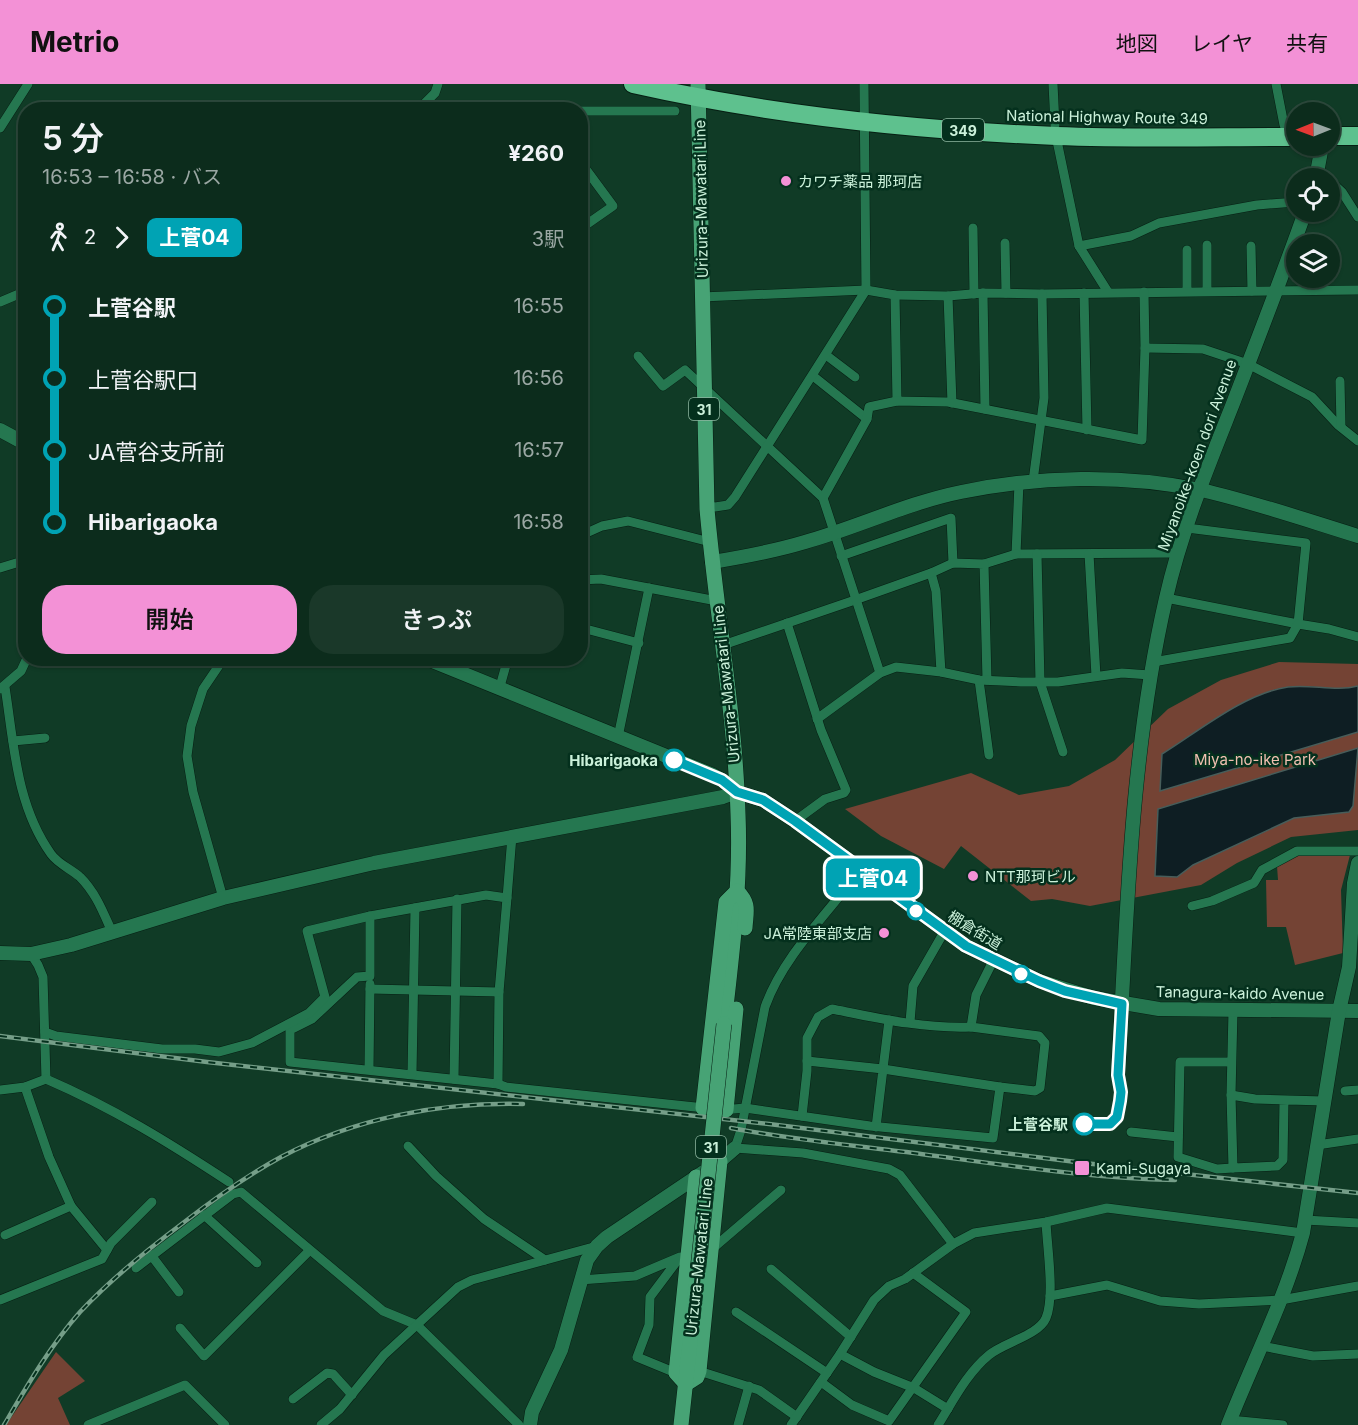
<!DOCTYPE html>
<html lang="ja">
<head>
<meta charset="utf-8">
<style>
  body { margin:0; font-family:Inter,"Noto Sans JP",sans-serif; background:#1a3829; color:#f1f3f6; height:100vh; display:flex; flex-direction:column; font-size:22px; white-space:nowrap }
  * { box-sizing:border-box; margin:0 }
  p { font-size:20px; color:#9aa7a3 }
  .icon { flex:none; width:33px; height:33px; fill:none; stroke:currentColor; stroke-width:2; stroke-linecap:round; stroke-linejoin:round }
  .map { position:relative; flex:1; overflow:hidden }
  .details { position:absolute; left:18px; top:18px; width:570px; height:564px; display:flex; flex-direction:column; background:#0c2c1c; border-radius:24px; box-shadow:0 2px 4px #0004,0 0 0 2px #2c483b }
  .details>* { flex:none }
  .badge { padding:0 12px; border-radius:9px; font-size:21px; line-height:39px }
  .needle { width:39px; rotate:269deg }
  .tools { position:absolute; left:1286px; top:18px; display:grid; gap:12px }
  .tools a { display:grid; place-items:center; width:54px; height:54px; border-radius:50%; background:#0c2c1c; box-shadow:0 2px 4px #0004,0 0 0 2px #2c483b; font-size:30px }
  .map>.badge { position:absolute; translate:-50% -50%; box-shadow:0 0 0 3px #fff }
  .legs { display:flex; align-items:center; gap:9px; height:66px; padding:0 24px; font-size:20px }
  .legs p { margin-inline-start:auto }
  .head { display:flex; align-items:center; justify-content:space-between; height:102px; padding:0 24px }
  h1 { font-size:33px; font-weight:600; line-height:45px }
  .cta { display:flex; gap:12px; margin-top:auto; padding:12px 24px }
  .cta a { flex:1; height:69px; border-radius:24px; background:#f391d6; color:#111; font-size:24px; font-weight:600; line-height:69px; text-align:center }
  .cta a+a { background:#1a3829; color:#f1f3f6 }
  ul { padding:0 24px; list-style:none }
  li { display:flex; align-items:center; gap:21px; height:72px; font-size:22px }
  li i { display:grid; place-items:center; width:9px; height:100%; margin:0 8px; background:currentColor }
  li i::after { content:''; width:15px; height:15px; margin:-8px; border:4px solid; border-radius:50%; background:#0c2c1c }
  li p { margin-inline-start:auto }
  li:first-child i { background:linear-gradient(#0000 50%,currentColor 0) }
  li:last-child i { background:linear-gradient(currentColor 50%,#0000 0) }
  header { display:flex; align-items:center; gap:36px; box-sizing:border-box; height:84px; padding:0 30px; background:#f391d6; color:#111 }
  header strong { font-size:28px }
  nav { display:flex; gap:33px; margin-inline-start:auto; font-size:21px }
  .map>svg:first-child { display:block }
</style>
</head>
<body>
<header>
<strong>Metrio</strong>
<nav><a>地図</a><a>レイヤ</a><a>共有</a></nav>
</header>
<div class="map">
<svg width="1358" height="1341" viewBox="0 0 1358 1341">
  <rect width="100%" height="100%" fill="#103b26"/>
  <g fill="#744334">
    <path d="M1279,578L1358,580V746L1291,753L1237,779L1201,801L1090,822L1052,815L1031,817L961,762L944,785L881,752L845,725L971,689L1019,711L1069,702L1115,676L1168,625L1221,596Z"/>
    <path d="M1293,771H1350L1341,806L1343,869L1295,881L1286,843H1267L1266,796H1278L1277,782Z"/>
    <path d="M56,1268L85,1297L58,1314L70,1341H6Z"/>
  </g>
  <g fill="#0e1e23" stroke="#475d5a" stroke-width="1.5">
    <path d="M1358,602V648L1160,707L1162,670C1199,647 1245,609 1288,603C1312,600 1335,608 1358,602Z"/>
    <path d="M1358,664L1353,722L1349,728L1294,734L1193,781L1177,793L1155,792L1158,725Z"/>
  </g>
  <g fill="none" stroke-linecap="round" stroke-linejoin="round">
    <defs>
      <g id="street">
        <path d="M1053,0L1055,41"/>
        <path d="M1276,0L1284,41"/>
        <path d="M418,26L435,9L438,0"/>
        <path d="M580,27H675"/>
        <path d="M0,44L28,0"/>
        <path d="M1056,52L1079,162L1108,208"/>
        <path d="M580,81L582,80L613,122L580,145"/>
        <path d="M1329,96L1342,108L1358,133"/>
        <path d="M973,144L974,210"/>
        <path d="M1005,159L1006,209"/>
        <path d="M1207,161V207"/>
        <path d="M1079,162L1131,152L1159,139L1257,121L1296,118"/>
        <path d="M1251,162L1252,207"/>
        <path d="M1187,166V207"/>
        <path d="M983,209L985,325"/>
        <path d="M1084,209L1087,346"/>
        <path d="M895,211L897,317"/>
        <path d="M948,212L952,319"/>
        <path d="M702,213L866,206L895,211L948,212L983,209L1042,210L1358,206"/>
        <path d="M0,218L26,207"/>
        <path d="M1145,264L1203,265L1248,280L1312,313L1338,341L1358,357"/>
        <path d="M826,271L855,293"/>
        <path d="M638,272L663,302L685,286L823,414"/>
        <path d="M813,292L867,335"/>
        <path d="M1340,297L1341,343"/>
        <path d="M1033,397L1044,314L1042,210"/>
        <path d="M1019,399L1016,470L1178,469"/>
        <path d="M707,421L715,423L728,421L735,413L866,206L864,0"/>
        <path d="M580,450L582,451L602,442L628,437L710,458"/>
        <path d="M1037,470L1040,598L1063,668"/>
        <path d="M1089,470L1096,592"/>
        <path d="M841,472L951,434L953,479"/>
        <path d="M984,480L1016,470"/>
        <path d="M0,484L26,476"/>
        <path d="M931,489L936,507L941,588"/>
        <path d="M580,496L601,495L717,517"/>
        <path d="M1166,514L1298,540L1306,459L1187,444"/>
        <path d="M787,539L821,646L846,706L844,709L825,715L795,737"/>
        <path d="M582,544L639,559"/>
        <path d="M723,561L855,516L931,489L953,479L984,480L987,596"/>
        <path d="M1153,578L1290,554L1298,540L1329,545L1358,553"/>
        <path d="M880,589L823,414L867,335L869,323L897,317L948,318L1142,356L1145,264L1144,208"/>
        <path d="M979,596L989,671"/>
        <path d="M5,603C14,660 16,721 51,770C58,780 71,785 80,793C96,809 103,828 112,848"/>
        <path d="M0,605L21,587L27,574"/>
        <path d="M499,606L508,574"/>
        <path d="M817,635L880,589L896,583L941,588L979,596L1021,598H1058L1122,589L1150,591"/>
        <path d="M618,653L649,504"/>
        <path d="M13,657L45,654"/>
        <path d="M861,785C829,828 783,872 765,923L741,1046L735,1064L803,1069L889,1085L900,1091L953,1160"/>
        <path d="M486,811L507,814L499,908L498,1000L290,978V946L312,935L357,893L370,892V832Z"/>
        <path d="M223,814L193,708L187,672L191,642L203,605L224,574"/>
        <path d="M507,814L512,752"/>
        <path d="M1192,822L1212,817L1254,799L1262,786L1297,767H1358"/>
        <path d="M31,870L38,881L43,893L46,995"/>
        <path d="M370,905L499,908"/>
        <path d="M889,936L883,985L1000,1003"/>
        <path d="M910,938L913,902L944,848"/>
        <path d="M45,948L56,952L162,965H195L219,968L252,959L309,929L325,913L307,847L370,832"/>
        <path d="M807,977L883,985L876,1043"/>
        <path d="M1230,978H1180L1178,1073L1217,1085L1233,1084"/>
        <path d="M369,985L370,900"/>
        <path d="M412,990L415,824"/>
        <path d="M454,995L457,815"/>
        <path d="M498,1000L506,1003L705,1024"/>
        <path d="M25,1003L49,1073L71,1122L107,1166"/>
        <path d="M0,1006L25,1003L46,995C113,1024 168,1058 229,1098"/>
        <path d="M1345,1007L1358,1006"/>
        <path d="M1231,1011L1233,927"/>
        <path d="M1284,1017L1283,1076L1277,1082L1233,1084L1231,1011L1255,1015L1324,1017"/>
        <path d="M722,1026L745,1024L870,1042L993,1054L1000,1003L1035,1007L1040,1004L1045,959L1039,952L971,943L976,911L993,877"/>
        <path d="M802,1032L807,987V954L818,933L832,925C877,934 925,945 971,943"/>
        <path d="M1131,1048L1178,1053"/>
        <path d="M1317,1061L1358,1055"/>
        <path d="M408,1062L436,1092L484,1135L545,1176"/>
        <path d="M204,1131L257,1179"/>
        <path d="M1305,1136L1358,1139"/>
        <path d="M5,1151L71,1122"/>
        <path d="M712,1165L781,1106"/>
        <path d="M151,1171L179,1208"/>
        <path d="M136,1184L233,1110L241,1108L383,1227L417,1241L519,1341"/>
        <path d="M771,1185L851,1253"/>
        <path d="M580,1196L635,1192L680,1173L650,1213L649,1241L637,1273L676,1289"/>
        <path d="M1050,1212L1107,1201L1160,1217L1199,1220L1281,1216L1358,1202"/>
        <path d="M0,1216L102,1175L111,1159L152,1118"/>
        <path d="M736,1228L827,1289"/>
        <path d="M180,1244L204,1272L309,1167"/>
        <path d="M1262,1262L1313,1272L1358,1270"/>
        <path d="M840,1270L874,1288L914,1304L948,1325"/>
        <path d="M699,1287L759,1306L797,1333"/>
        <path d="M821,1298L852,1321L889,1337L966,1228L913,1189"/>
        <path d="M293,1315L327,1289L333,1290L352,1311"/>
        <path d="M1230,1336L1283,1341"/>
        <path d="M88,1341L185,1301L225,1341"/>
        <path d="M321,1341L340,1325L384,1271L458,1203L472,1196L597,1162"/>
        <path d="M738,1341L749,1302"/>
        <path d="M791,1341L840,1270L874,1216L889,1202L905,1195L953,1160L974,1149L1046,1138L1107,1124L1303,1149"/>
        <path d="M938,1341C953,1317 967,1289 989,1271C1003,1259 1039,1251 1046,1234C1055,1213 1047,1162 1046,1138"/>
      </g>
      <g id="secondary">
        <path d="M1316,94L1322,62"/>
        <path d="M0,346L26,360"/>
        <path d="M712,478C743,473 775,467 805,458C858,443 907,419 961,408C1038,392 1123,390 1201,406C1254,418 1306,436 1358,452"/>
        <path d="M425,574L713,691L722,696L737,708L763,716L795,737L966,862L1039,897L1094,914L1159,925L1358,927"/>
        <path d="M0,869L31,870L71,861L223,814L374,779L723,713L737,708"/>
        <path d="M1118,991C1127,832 1130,670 1166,514C1181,448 1207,385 1232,322C1257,257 1282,193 1305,128"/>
        <path d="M530,1341L532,1328L561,1266L587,1176L597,1162L607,1153L720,1077L735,1064"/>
        <path d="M1228,1341C1253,1277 1285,1216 1303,1149L1339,927L1349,883L1354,799L1358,779"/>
      </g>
      <g id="primary">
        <path d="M698,0L707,425C716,527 735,628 738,730C741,801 732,870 724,940"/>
        <path d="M703,1024L726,818L737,807C750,820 746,827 745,844"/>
        <path d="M726,1026L736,925"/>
        <path d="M686,1300L697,1293L699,1287L720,1077"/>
        <path d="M686,1300L676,1289L696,1093"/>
        <path d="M681,1341L698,1185"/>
      </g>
      <g id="highway">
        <path d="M633,0C771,31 914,46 1056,52C1136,55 1216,53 1296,53"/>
        <path d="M1329,52H1358"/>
      </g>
    </defs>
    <use href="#street" stroke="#061f13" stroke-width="10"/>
    <use href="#secondary" stroke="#061f13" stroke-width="15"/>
    <use href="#primary" stroke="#061f13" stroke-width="16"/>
    <use href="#highway" stroke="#061f13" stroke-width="20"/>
    <use href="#street" stroke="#257750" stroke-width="9"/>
    <use href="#secondary" stroke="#257750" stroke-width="14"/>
    <use href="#primary" stroke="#47a375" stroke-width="15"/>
    <use href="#highway" stroke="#5ec18e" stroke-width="18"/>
    <defs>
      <g id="rail">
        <path d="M0,952L207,978L769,1040L1084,1079L1358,1109"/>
        <path d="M731,1044C794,1056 858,1062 921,1070C1005,1081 1090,1094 1175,1096"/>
        <path d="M4,1341C27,1302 50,1262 80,1228C111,1195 147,1166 183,1139C214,1115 246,1092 281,1073C355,1034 440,1018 523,1020"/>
      </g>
    </defs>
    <use href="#rail" stroke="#759e88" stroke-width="4.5"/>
    <use href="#rail" stroke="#04301d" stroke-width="2" stroke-dasharray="7" stroke-linecap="butt"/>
    <defs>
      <path id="primary-bridge" d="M698,1185L724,940"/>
    </defs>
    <use href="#primary-bridge" stroke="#061f13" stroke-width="16" stroke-linecap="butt"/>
    <use href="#primary-bridge" stroke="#47a375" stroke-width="15"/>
  </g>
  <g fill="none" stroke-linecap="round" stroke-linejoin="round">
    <defs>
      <path id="line-1" d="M674,676L722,696L737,708L763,716L795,737L966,862L1039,897L1065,907L1122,920L1118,991L1121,1008L1120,1017L1117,1033L1110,1040H1084"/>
    </defs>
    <use href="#line-1" stroke="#fff" stroke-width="14"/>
    <use href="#line-1" stroke="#00a3b4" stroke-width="9"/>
  </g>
  <g fill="#f391d6" stroke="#04301d" stroke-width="2">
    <circle cx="786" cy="97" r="6"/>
    <circle cx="973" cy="792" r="6"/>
    <circle cx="884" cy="849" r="6"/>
    <rect x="1074" y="1076" width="16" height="16" rx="3"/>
  </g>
  <g fill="#fff" stroke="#00a3b4" stroke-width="3">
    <circle cx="674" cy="676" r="10"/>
    <circle cx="916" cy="827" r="8"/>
    <circle cx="1021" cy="890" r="8"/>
    <circle cx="1084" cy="1040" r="10"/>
  </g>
  <g text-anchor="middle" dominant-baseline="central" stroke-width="5" stroke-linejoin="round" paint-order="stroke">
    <g fill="#04301d" stroke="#8fb7a1" stroke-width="1.5">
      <rect x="942" y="35" width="42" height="22" rx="4.5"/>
      <rect x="689" y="314" width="30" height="22" rx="4.5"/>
      <rect x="696" y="1052" width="30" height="22" rx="4.5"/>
    </g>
    <g font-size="14" font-weight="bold" fill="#cbf1da">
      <text x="963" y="46">349</text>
      <text x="704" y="325">31</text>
      <text x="711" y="1063">31</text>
    </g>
    <g font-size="15" fill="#cbf1da" stroke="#04301d">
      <text transform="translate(1107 33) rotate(1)">National Highway Route 349</text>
      <text transform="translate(701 115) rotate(-91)">Urizura-Mawatari Line</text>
      <text transform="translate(1197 371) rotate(-70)">Miyanoike-koen dori Avenue</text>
      <text transform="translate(726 600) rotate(-96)">Urizura-Mawatari Line</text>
      <text transform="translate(975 846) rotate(31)">棚倉街道</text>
      <text transform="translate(1240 909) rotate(1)">Tanagura-kaido Avenue</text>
      <text transform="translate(699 1173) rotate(-84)">Urizura-Mawatari Line</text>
    </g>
    <g font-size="15" fill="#cbf1da" stroke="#04301d" text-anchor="start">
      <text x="798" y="97">カワチ薬品 那珂店</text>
      <text x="985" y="792">NTT那珂ビル</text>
      <text x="872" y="849" text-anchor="end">JA常陸東部支店</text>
      <text x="1096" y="1084">Kami-Sugaya</text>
    </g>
    <g font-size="15" fill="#f1c0b1" stroke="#04301d">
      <text x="1255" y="675">Miya-no-ike Park</text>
    </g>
    <g font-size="15" font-weight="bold" fill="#cbf1da" stroke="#04301d" text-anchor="end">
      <text x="658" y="676">Hibarigaoka</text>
      <text x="1068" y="1040">上菅谷駅</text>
    </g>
  </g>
</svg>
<div class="tools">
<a><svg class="needle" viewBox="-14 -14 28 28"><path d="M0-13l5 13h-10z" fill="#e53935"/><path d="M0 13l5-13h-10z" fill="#9aa7a3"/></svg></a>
<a><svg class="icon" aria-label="locate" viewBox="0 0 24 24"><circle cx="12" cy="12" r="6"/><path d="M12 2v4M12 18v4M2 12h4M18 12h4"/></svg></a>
<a><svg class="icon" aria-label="layers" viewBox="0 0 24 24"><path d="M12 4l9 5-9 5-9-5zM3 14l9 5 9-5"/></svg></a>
</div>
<b class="badge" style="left:873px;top:794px;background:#00a3b4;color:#fff">上菅04</b>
<section class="details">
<div class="head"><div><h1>5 分</h1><p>16:53 – 16:58 · バス</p></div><b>¥260</b></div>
<div class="legs"><svg class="icon" aria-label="walk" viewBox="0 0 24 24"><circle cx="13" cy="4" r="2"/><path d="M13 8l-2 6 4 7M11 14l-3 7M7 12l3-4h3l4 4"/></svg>2<svg class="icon" aria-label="forward" viewBox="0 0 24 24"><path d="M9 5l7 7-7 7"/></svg><b class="badge" style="background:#00a3b4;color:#fff">上菅04</b><p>3駅</p></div>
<ul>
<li><i style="color:#00a3b4"></i><b>上菅谷駅</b><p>16:55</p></li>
<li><i style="color:#00a3b4"></i><span>上菅谷駅口</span><p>16:56</p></li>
<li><i style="color:#00a3b4"></i><span>JA菅谷支所前</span><p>16:57</p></li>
<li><i style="color:#00a3b4"></i><b>Hibarigaoka</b><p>16:58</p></li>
</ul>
<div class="cta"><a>開始</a><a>きっぷ</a></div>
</section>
</div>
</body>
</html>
